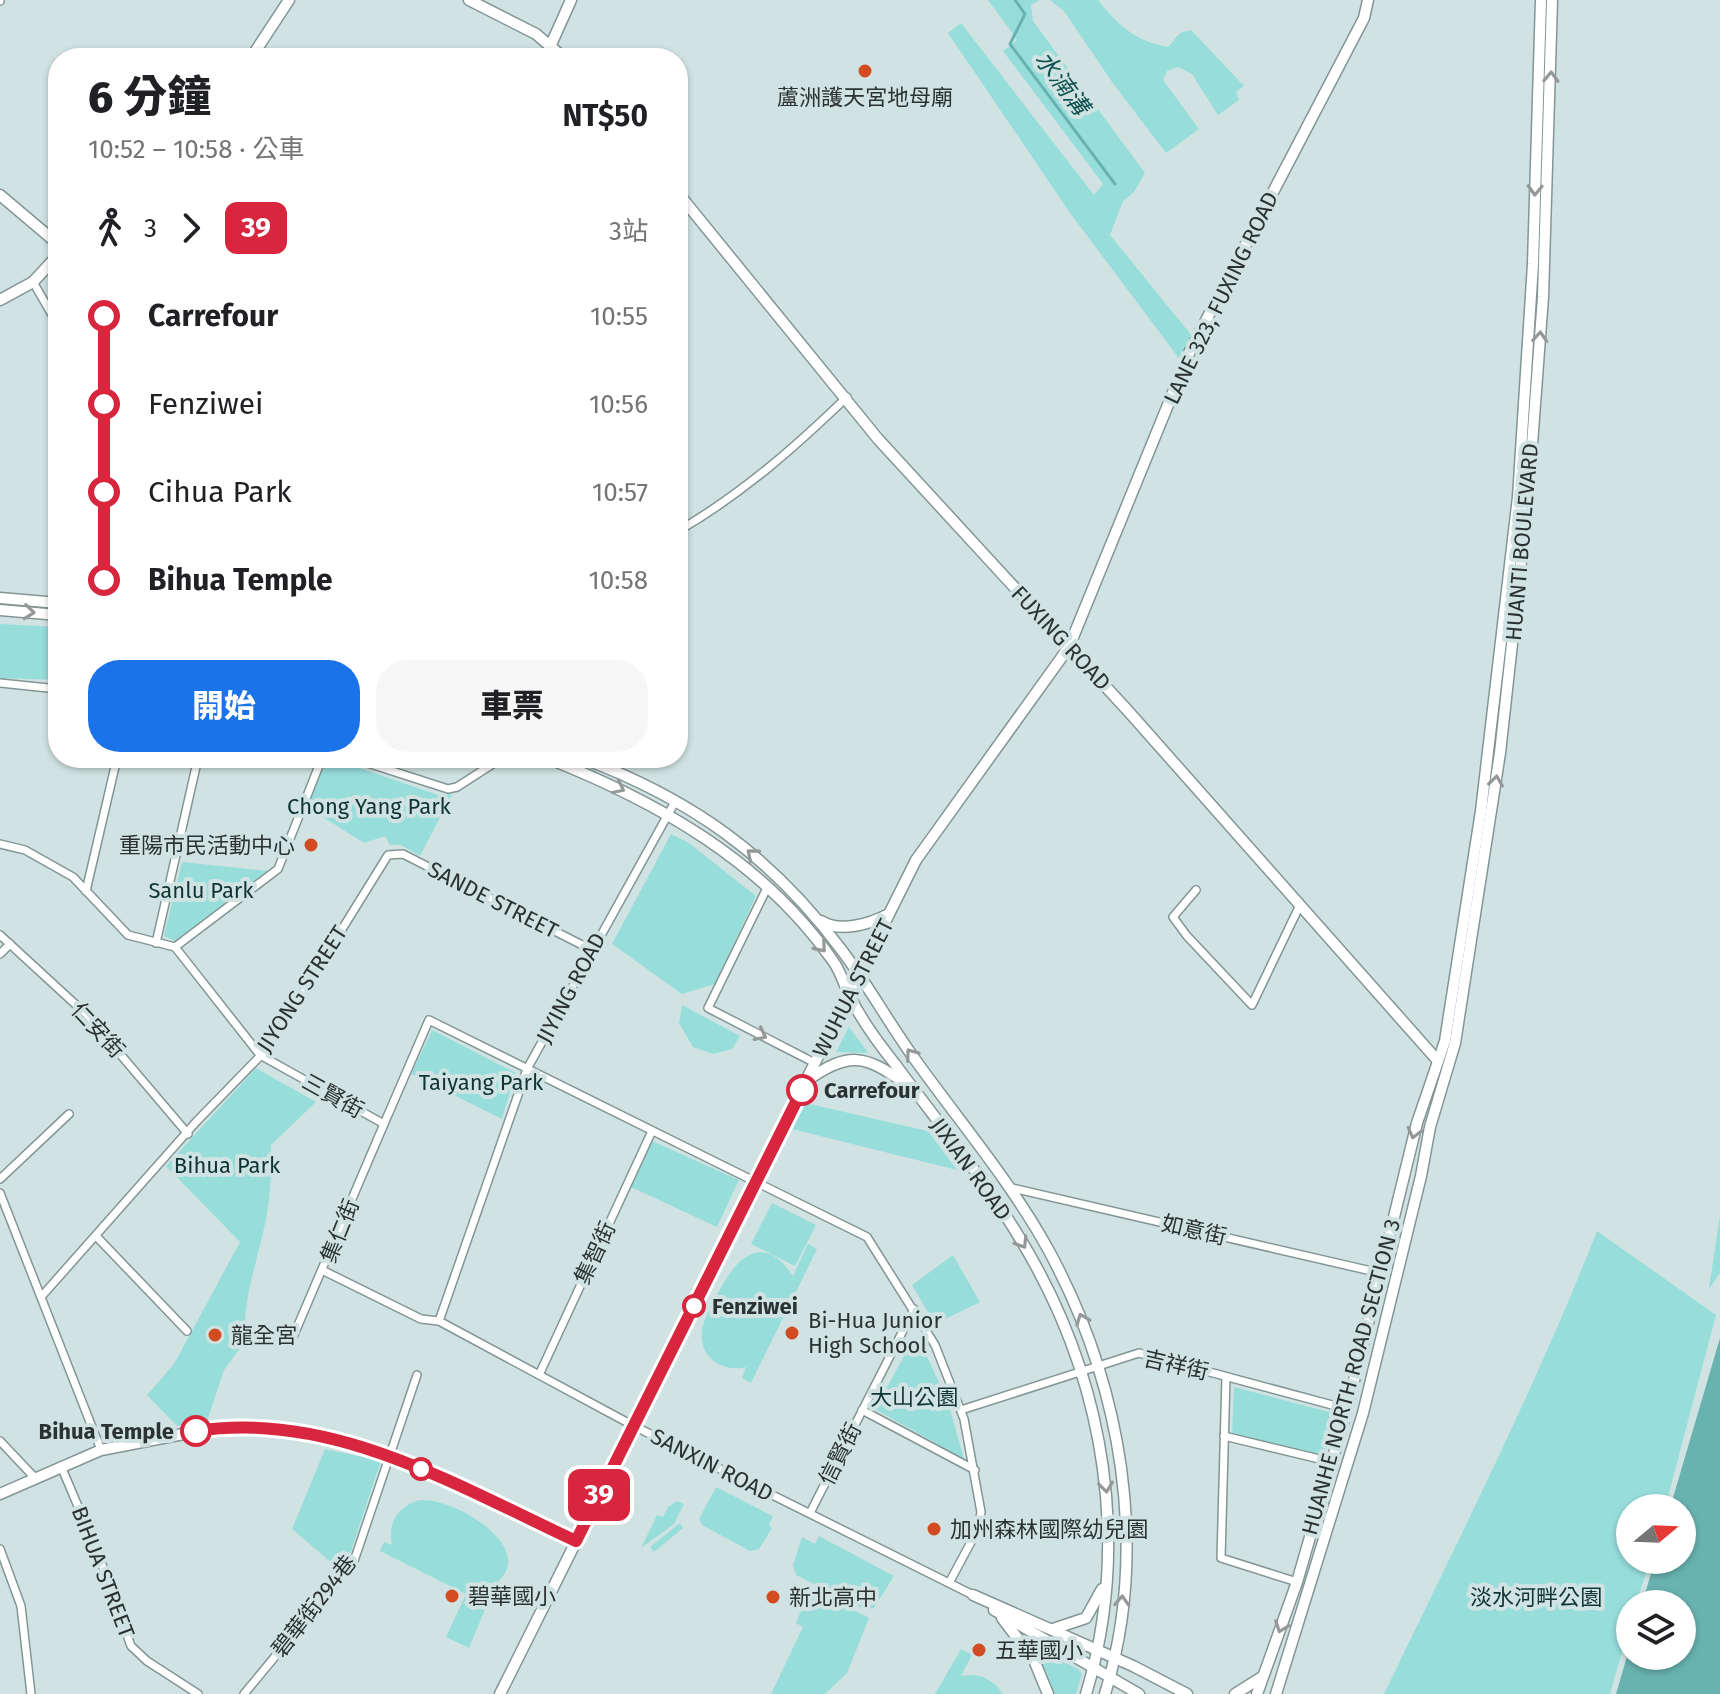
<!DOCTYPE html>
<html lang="zh-TW">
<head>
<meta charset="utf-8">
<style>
  body { margin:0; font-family:"Fira Sans","Noto Sans TC",sans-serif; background:#f6f6f6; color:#202124; height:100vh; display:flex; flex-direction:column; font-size:30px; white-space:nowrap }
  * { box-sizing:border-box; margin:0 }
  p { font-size:26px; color:#757577 }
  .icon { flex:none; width:44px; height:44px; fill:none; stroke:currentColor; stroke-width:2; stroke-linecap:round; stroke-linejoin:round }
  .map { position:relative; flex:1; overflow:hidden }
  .details { position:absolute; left:48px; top:48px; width:640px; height:720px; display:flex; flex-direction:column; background:#fff; border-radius:32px; box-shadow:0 2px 6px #0004 }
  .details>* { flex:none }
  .badge { padding:0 16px; border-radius:12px; font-size:28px; line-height:52px }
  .needle { width:52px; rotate:71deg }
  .tools { position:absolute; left:1616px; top:1494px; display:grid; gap:16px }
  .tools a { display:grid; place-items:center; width:80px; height:80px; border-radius:50%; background:#fff; box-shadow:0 2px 6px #0004; font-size:40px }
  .map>.badge { position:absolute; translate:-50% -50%; box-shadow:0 0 0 4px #fff }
  .legs { display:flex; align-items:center; gap:12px; height:88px; padding:0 40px; font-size:26px }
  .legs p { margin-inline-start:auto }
  .overview { display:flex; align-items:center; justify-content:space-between; height:136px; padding:0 40px }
  h1 { font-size:44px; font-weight:800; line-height:60px }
  .action { display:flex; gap:16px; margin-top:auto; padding:16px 40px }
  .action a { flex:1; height:92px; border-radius:32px; background:#1a73e8; color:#fff; font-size:32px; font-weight:800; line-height:92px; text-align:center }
  .action a+a { background:#f6f6f6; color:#202124 }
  ul { padding:0 40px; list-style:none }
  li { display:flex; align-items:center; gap:28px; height:88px; font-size:30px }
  li i { display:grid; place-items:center; width:12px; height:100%; margin:0 10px; background:currentColor }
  li i::after { content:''; width:20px; height:20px; margin:-10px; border:6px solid; border-radius:50%; background:#fff }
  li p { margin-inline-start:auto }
  li:first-child i { background:linear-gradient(#0000 50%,currentColor 0) }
  li:last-child i { background:linear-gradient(currentColor 50%,#0000 0) }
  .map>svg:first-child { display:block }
</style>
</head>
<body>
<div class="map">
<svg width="1720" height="1694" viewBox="0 0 1720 1694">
  <rect width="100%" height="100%" fill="#d0e3e2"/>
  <g fill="#97dedb">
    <path d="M988,0H1040L1031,5L1033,21L1145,173L1134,192L1123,201L1110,235L1192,336L1181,361L1070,213L948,33L961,23L1094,195L1103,184L1003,51L1017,40Z"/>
    <path d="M1050,0H1098C1119,26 1135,41 1168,47L1180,33L1191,30L1244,86L1236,92L1239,100L1218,115L1192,74L1178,67L1167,71L1163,80L1199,129L1166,153L1112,82L1064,11Z"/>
    <path d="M0,624L58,627L56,680L0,678Z"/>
    <path d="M331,758L438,795L452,794L420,856L401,845H390L385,836L364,843L307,807L327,759Z"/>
    <path d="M671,834L689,843L756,896L715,984L682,994L612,944Z"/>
    <path d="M182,862L268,871L175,941L164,936Z"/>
    <path d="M682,1005L740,1036L732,1049L713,1054L693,1047L679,1023Z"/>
    <path d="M849,1027L867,1051V1053L836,1052Z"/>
    <path d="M432,1030L516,1073L502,1119L411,1074Z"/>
    <path d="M256,1068L316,1102L271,1145C272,1176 270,1206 262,1237C254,1272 242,1304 246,1340L224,1370L207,1421L177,1426L147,1395L174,1364L240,1242L166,1166Z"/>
    <path d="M805,1103L928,1131L957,1170L792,1129Z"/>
    <path d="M652,1141L739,1180L717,1227L631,1187Z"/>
    <path d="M772,1203L816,1225L795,1266L751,1244Z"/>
    <path d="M1720,1215V1273L1709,1289V1288Z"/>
    <path d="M1597,1231L1716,1315L1665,1508H1630V1560H1650L1636,1604H1630V1624L1610,1694H1384C1458,1540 1535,1389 1597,1231Z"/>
    <path d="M808,1244L817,1249L751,1383L742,1378L746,1367C723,1373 698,1357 702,1330C704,1318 712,1306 717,1295C735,1259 762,1230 793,1276Z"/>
    <path d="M953,1255L980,1302L935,1324L912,1285Z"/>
    <path d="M918,1337L948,1402L964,1459L875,1409L914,1338Z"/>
    <path d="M1234,1387L1333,1413L1323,1456L1232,1435Z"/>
    <path d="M325,1449L381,1461L350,1554L340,1570L292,1529Z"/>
    <path d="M716,1487L773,1516L769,1525L772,1528L759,1549L750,1551L702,1525L699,1519Z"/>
    <path d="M420,1500C459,1497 553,1558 483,1591L491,1595L469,1648L446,1637L466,1594L380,1551L384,1542L392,1545C387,1523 398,1506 420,1500Z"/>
    <path d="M677,1501L684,1504L674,1524L641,1548L657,1515L663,1517L668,1507Z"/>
    <path d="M680,1523L683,1528L654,1552L650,1547Z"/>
    <path d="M819,1536L894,1576L874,1608L866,1610L796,1575L793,1565L802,1537L815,1544Z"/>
    <path d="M810,1589L869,1618L847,1673L825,1694H771L803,1627L796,1623Z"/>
    <path d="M1035,1648L1078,1669L1082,1674L1076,1694H1054L1047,1673L1033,1653Z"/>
    <path d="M961,1649L972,1655L961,1676C979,1672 993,1679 1003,1694H935Z"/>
  </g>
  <path fill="#68b2af" d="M1720,1338V1694H1616L1630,1646V1656H1682V1604H1642L1655,1560H1682V1508H1670Z"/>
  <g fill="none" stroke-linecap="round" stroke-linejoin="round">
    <path stroke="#68b2af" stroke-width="3" d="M1015,0L1025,14L1010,44L1115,184"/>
    <defs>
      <g id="street">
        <path d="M0,1V0"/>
        <path d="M33,282L58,325"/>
        <path d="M678,531C742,494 794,448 847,397"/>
        <path d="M0,683L58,689"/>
        <path d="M352,758L448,789L457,787L502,758"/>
        <path d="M0,844L25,850L73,877L128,935L175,947L278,869L322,758"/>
        <path d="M767,888L708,1008L815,1063"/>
        <path d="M1196,890L1173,917L1187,936L1252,1005L1300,905"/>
        <path d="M86,891L117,758"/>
        <path d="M0,935L86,1014L188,1134"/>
        <path d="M156,943L198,758"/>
        <path d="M175,947L260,1055L384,1124L429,1020L867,1237L935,1345L964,1419L981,1512L978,1529L949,1583"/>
        <path d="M0,954L10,944"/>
        <path d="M0,1179L69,1114"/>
        <path d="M1008,1187L1380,1273"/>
        <path d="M0,1193L101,1450"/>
        <path d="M96,1236L187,1331"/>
        <path d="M324,1271L421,1319L439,1321L634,1426L973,1595"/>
        <path d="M41,1297L196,1122L269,1047L388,855L403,854L592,950"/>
        <path d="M439,1321L527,1069L676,800"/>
        <path d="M293,1337L384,1124"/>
        <path d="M539,1375L652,1131"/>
        <path d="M1226,1377L1221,1558L1297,1582"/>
        <path d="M862,1410L975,1470"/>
        <path d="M961,1410L1139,1353L1347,1409"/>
        <path d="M1224,1436L1332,1462"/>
        <path d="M0,1441L35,1478"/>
        <path d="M61,1466L99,1556L131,1646L147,1661L198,1694"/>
        <path d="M810,1513L914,1309"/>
        <path d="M0,1549L21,1606L31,1694"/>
        <path d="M244,1694L354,1561L417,1375"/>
      </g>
      <g id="secondary">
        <path d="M469,0L536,34L564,58"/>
        <path d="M251,58L289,0"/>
        <path d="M545,58L571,0"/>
        <path d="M678,193L878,439L1129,712L1438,1061"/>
        <path d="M0,195L58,244"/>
        <path d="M0,300L33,282L58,255"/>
        <path d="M0,598L58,603"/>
        <path d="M0,610L58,615"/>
        <path d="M547,758C658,802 763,861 833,961C841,972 845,987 851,999C863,1022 879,1044 895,1064C940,1125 990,1186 1028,1252C1105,1385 1131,1545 1086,1694"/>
        <path d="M582,758C691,799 770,855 840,948C867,983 888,1022 914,1058C959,1121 1012,1183 1049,1251C1121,1384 1150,1547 1105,1694"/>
        <path d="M821,921C840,933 870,924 889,914"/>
        <path d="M808,1080C848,1051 866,1055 904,1083"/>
        <path d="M0,1494L101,1450L209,1429L277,1428L390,1455L576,1541"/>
        <path d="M973,1595L1133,1666L1187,1694"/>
        <path d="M994,1610L1139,1694"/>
        <path d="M1002,1618L1034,1660L1048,1694"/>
        <path d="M1053,1629L1086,1618L1102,1589"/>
        <path d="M500,1694L916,860L1069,647L1190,351L1364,18L1368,0"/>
        <path d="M1235,1694L1262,1677"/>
        <path d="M1257,1694L1297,1582L1347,1409L1417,1123L1445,1041L1481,811L1518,497L1533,264L1541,0"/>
        <path d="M1276,1694L1363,1413L1421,1176L1430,1127L1455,1043L1500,753L1528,498L1543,297L1552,0"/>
      </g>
    </defs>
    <use href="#street" stroke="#839594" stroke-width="10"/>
    <use href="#secondary" stroke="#839594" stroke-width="13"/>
    <use href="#street" stroke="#fff" stroke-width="7"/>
    <use href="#secondary" stroke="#fff" stroke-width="10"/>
  </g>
  <defs><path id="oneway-chevron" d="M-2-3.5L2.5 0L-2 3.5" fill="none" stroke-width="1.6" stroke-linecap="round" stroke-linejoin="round" transform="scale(2)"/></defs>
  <g stroke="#959898">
    <use href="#oneway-chevron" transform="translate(1551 77) rotate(-88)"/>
    <use href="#oneway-chevron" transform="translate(1535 190) rotate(92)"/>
    <use href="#oneway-chevron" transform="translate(1540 337) rotate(-86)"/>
    <use href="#oneway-chevron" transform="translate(29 612) rotate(6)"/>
    <use href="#oneway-chevron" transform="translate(1496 781) rotate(-82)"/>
    <use href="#oneway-chevron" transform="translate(619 788) rotate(26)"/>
    <use href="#oneway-chevron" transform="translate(752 854) rotate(-140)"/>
    <use href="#oneway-chevron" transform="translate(821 947) rotate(50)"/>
    <use href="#oneway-chevron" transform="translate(761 1035) rotate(27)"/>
    <use href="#oneway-chevron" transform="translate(911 1054) rotate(-126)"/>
    <use href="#oneway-chevron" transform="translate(1414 1133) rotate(104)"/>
    <use href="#oneway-chevron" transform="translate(1022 1243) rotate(58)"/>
    <use href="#oneway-chevron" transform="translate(1082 1319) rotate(-111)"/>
    <use href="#oneway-chevron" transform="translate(1106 1487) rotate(83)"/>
    <use href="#oneway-chevron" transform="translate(1122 1601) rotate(-87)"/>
    <use href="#oneway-chevron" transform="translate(1281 1627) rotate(110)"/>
  </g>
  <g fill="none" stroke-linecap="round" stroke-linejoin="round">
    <defs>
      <path id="line-1" d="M196,1431C332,1410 457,1486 576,1541L802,1090"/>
    </defs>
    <use href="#line-1" stroke="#fff" stroke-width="18"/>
    <use href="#line-1" stroke="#d7263d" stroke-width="12"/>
  </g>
  <g fill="#d34b20" stroke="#d0e3e2" stroke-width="3">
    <circle cx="865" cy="71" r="8"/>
    <circle cx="311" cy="845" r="8"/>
    <circle cx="792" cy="1333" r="8"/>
    <circle cx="215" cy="1335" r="8"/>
    <circle cx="934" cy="1529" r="8"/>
    <circle cx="452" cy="1596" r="8"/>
    <circle cx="773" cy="1597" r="8"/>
    <circle cx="979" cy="1650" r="8"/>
  </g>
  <g fill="#fff" stroke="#d7263d" stroke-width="4">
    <circle cx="802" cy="1090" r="14"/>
    <circle cx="694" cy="1306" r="10"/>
    <circle cx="196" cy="1431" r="14"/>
    <circle cx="421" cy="1469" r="10"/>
  </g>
  <g text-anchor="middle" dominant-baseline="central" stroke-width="8" stroke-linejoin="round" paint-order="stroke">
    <g font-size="22" fill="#2b3232" stroke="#d0e3e2" text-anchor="start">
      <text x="865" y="97" text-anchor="middle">蘆洲護天宮地母廟</text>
      <text x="295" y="845" text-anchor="end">重陽市民活動中心</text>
      <text x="808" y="1320">Bi-Hua Junior<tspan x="808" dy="25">High School</tspan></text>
      <text x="231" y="1335">龍全宮</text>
      <text x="950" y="1529">加州森林國際幼兒園</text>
      <text x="468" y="1596">碧華國小</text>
      <text x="789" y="1597">新北高中</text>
      <text x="995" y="1650">五華國小</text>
    </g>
    <g font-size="22" fill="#2b3232" stroke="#d0e3e2">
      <text transform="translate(1221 298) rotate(-64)">LANE 323, FUXING ROAD</text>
      <text transform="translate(1522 542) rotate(-85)">HUANTI BOULEVARD</text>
      <text transform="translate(1061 638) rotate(47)">FUXING ROAD</text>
      <text transform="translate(493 900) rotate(27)">SANDE STREET</text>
      <text transform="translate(571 988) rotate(-62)">JIYING ROAD</text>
      <text transform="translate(853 988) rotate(-63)">WUHUA STREET</text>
      <text transform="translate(302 989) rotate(-57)">JIYONG STREET</text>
      <text transform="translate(98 1030) rotate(47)">仁安街</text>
      <text transform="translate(333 1096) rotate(29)">三賢街</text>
      <text transform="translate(971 1169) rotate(54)">JIXIAN ROAD</text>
      <text transform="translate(1194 1230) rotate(13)">如意街</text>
      <text transform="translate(340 1231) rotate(-68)">集仁街</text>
      <text transform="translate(595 1253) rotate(-65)">集智街</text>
      <text transform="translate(1176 1365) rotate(13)">吉祥街</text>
      <text transform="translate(1351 1377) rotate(-75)">HUANHE NORTH ROAD SECTION 3</text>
      <text transform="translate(840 1454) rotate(-63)">信賢街</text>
      <text transform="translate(712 1465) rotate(27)">SANXIN ROAD</text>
      <text transform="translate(103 1572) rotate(69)">BIHUA STREET</text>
      <text transform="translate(314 1606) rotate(-52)">碧華街294巷</text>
    </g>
    <g font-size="22" fill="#0f3433" stroke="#d0e3e2">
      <text x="369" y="806">Chong Yang Park</text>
      <text x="201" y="890">Sanlu Park</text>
      <text x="481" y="1082">Taiyang Park</text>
      <text x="227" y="1165">Bihua Park</text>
      <text x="914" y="1397">大山公園</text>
      <text x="1536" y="1597">淡水河畔公園</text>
    </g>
    <g font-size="22" font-weight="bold" fill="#2b3232" stroke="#d0e3e2" text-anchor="start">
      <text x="824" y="1090">Carrefour</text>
      <text x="712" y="1306">Fenziwei</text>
      <text x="174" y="1431" text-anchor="end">Bihua Temple</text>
    </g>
    <g font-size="24" font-style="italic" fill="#0e514f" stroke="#d0e3e2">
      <text transform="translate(1062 83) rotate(53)">水湳溝</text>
    </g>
  </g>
</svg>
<div class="tools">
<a><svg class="needle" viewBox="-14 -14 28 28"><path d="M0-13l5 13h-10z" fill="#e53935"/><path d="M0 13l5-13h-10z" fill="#757577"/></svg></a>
<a><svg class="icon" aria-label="layers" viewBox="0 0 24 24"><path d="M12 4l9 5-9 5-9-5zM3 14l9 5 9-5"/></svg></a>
</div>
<b class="badge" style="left:599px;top:1495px;background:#d7263d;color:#fff">39</b>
<section class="details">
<div class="overview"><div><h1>6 分鐘</h1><p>10:52 – 10:58 · 公車</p></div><b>NT$50</b></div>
<div class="legs"><svg class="icon" aria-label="walk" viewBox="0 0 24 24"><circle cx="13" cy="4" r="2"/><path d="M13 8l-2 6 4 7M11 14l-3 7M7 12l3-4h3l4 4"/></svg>3<svg class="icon" aria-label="forward" viewBox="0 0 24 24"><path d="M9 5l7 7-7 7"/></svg><b class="badge" style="background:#d7263d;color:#fff">39</b><p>3站</p></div>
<ul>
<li><i style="color:#d7263d"></i><b>Carrefour</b><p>10:55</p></li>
<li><i style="color:#d7263d"></i><span>Fenziwei</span><p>10:56</p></li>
<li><i style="color:#d7263d"></i><span>Cihua Park</span><p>10:57</p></li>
<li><i style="color:#d7263d"></i><b>Bihua Temple</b><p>10:58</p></li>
</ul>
<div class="action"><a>開始</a><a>車票</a></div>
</section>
</div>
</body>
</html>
